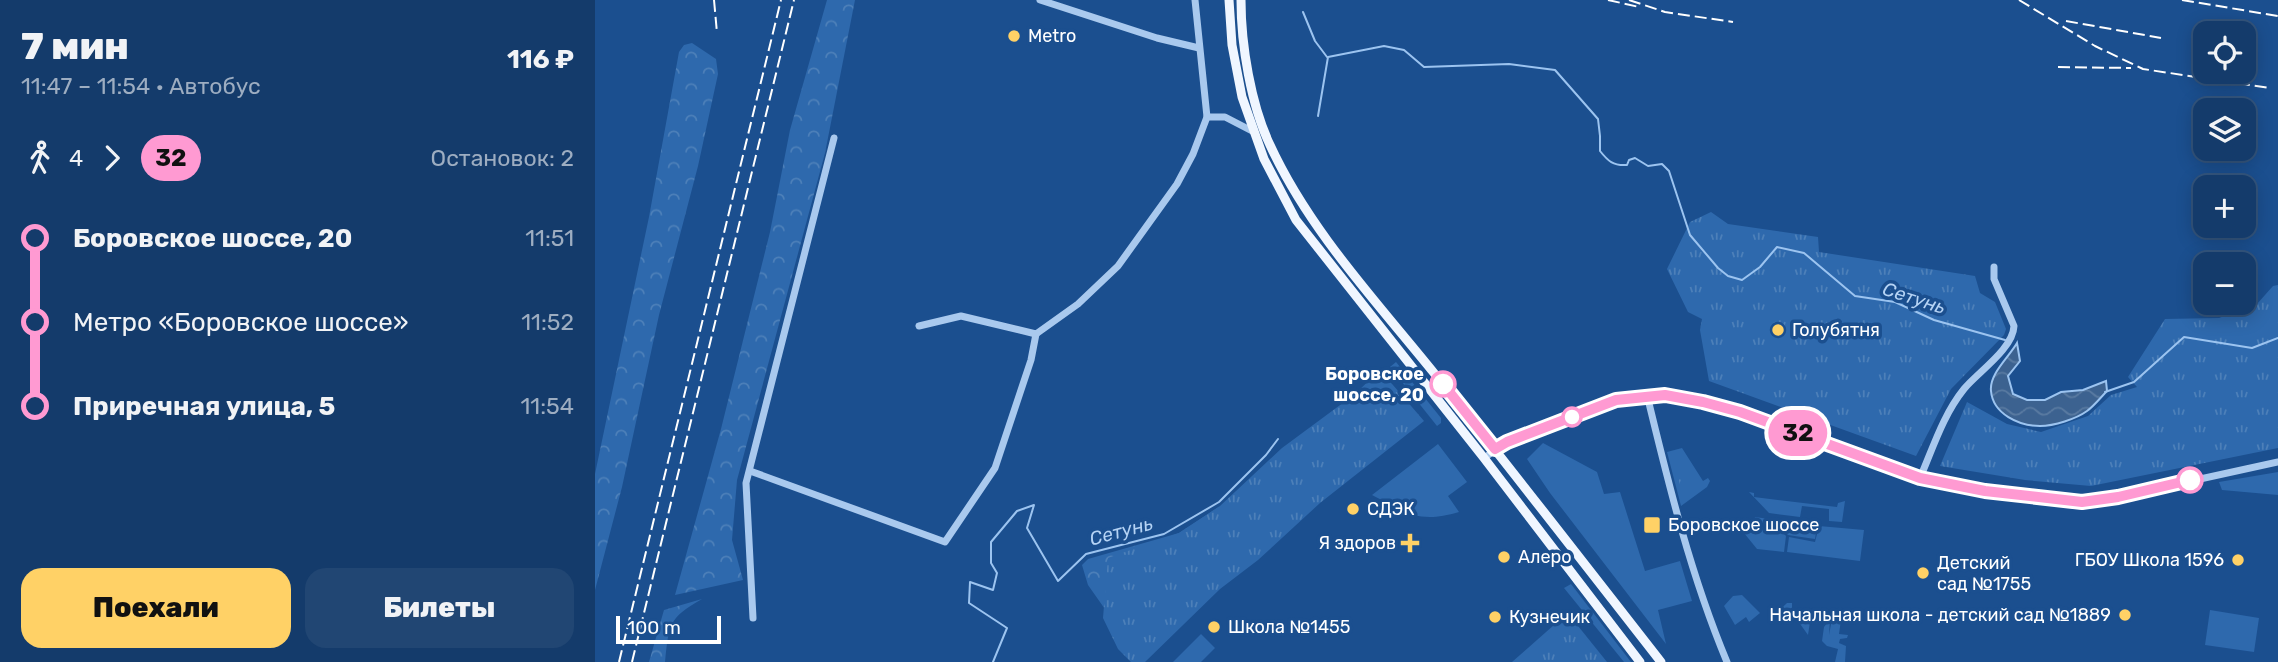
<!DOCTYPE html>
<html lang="ru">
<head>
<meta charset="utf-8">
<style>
  body { margin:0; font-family:Rubik,sans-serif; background:#214673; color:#f1f3f6; height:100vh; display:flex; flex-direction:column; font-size:26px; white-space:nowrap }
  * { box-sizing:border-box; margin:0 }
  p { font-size:23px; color:#9dadc1 }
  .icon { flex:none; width:38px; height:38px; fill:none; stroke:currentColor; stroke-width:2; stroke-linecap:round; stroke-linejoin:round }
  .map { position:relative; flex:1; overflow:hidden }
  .panel { display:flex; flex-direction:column; background:#143b6b; width:595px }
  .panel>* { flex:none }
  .badge { padding:0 14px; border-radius:23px; font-size:24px; line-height:46px }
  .fabs { position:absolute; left:1598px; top:21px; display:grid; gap:14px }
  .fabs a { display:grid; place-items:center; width:63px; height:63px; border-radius:14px; background:#143b6b; box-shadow:0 4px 18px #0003,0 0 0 2px #33557e; font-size:35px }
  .scale { position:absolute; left:21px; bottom:18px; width:105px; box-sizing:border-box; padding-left:7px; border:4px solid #fff; border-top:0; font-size:19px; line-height:24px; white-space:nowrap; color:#fff; -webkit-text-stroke:5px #1b4f8f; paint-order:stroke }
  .map>.badge { position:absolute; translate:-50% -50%; box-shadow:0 0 0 4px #fff }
  .legs { display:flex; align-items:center; gap:10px; height:77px; padding:0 21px; font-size:23px }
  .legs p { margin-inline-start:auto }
  .summary { display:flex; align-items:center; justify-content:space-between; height:119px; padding:0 21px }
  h1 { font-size:38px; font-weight:800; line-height:52px }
  .primary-button { display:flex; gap:14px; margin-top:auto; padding:14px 21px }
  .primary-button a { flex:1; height:80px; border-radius:21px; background:#ffd166; color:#111; font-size:28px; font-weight:800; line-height:80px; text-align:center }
  .primary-button a+a { background:#214673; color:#f1f3f6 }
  ul { padding:0 21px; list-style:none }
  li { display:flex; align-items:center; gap:24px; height:84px; font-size:26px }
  li i { display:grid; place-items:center; width:10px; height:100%; margin:0 9px; background:currentColor }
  li i::after { content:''; width:18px; height:18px; margin:-9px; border:5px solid; border-radius:50%; background:#143b6b }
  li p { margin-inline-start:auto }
  li:first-child i { background:linear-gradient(#0000 50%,currentColor 0) }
  li:last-child i { background:linear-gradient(currentColor 50%,#0000 0) }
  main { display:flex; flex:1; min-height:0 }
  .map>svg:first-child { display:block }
</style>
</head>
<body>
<main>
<section class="panel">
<div class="summary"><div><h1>7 мин</h1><p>11:47 – 11:54 · Автобус</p></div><b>116 ₽</b></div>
<div class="legs"><svg class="icon" aria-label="walk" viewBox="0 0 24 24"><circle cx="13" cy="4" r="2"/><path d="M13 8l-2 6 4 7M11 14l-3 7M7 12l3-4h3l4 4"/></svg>4<svg class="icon" aria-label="forward" viewBox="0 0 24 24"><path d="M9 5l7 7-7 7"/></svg><b class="badge" style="background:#ff9ad2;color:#111">32</b><p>Остановок: 2</p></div>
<ul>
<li><i style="color:#ff9ad2"></i><b>Боровское шоссе, 20</b><p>11:51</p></li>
<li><i style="color:#ff9ad2"></i><span>Метро «Боровское шоссе»</span><p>11:52</p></li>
<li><i style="color:#ff9ad2"></i><b>Приречная улица, 5</b><p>11:54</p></li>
</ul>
<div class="primary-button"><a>Поехали</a><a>Билеты</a></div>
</section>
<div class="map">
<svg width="1683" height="662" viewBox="0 0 1683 662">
  <defs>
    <pattern id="forest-crowns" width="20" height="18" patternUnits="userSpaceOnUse" patternTransform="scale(1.75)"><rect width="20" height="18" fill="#2e69ad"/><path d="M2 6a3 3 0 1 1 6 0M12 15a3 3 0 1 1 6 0" fill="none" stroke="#4d80b9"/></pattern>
    <pattern id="park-tufts" width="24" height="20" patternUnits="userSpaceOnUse" patternTransform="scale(1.75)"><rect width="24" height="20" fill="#2e69ad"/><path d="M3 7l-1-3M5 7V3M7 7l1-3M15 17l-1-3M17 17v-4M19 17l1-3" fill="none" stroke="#4d80b9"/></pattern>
    <pattern id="water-waves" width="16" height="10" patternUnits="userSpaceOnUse" patternTransform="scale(1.75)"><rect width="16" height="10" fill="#3c6290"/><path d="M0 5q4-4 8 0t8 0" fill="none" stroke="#597aa1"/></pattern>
  </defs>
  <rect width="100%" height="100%" fill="#1b4f8f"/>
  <g fill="#2e69ad">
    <path d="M801,362L846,418V423L842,426L795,367Z"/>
    <path d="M948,443L1002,472L1009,494L1025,492L1050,571L1085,561L1097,601L1063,610L1071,644L955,493L932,459Z"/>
    <path d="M843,444L872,482L853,496L864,512C824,524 812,513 777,495Z"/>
    <path d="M1087,448L1108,481L1113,478L1115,481L1112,487L1086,506L1072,452Z"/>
    <path d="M1683,472V495L1627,490L1624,482Z"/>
    <path d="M1154,492L1159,493V497L1242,507L1243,503L1250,501L1247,522L1234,521V509L1207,506L1205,517L1174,513Z"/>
    <path d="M1160,517L1174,519L1191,536L1189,552L1162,549L1149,533L1161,525L1159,521Z"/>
    <path d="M1224,526L1269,530L1265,561L1192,552L1194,537L1220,542Z"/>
    <path d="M976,584L1036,662H1029L969,588Z"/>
    <path d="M1147,595L1165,613L1154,622L1151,617L1140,625L1129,606L1138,596Z"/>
    <path d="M1192,603H1197V609L1234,614L1226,624L1215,622L1213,635L1198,614L1191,619L1187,615L1176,621L1175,619Z"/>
    <path d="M1615,610L1664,618L1659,652L1610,645Z"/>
    <path d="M1239,618L1246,620L1244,634L1253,635L1252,638L1245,639L1244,643L1251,646L1250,662H1240L1243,649L1232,646L1227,641L1229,627L1235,619L1234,635L1237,619Z"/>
    <path d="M606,634L620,648L606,662H578Z"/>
  </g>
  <g fill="url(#forest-crowns)">
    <path d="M232,0H260L230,153L142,480L137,540L148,580L80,595L126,429L175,232L195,130Z"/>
    <path d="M97,43L121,59L123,74L103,166L64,315L27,487L0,590V474L54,217L84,52L89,45Z"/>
    <path d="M642,490L512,612L493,585L487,565L493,559L584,533L625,506Z"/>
    <path d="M107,599C73,618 74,625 70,662H54L69,610Z"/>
  </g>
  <g fill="url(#park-tufts)">
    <path d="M1116,212L1133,224L1223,237L1224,252L1380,276L1385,293L1400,302L1411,329L1409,335L1356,389L1321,456L1114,381L1105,330L1107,319L1093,312L1072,269L1095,222Z"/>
    <path d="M1683,285V448L1496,486L1430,480L1345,466L1372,402L1412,424L1446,432L1493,416L1516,395L1542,387L1533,377L1570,319L1624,318L1662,304L1678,286Z"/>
    <path d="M785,370L829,421L725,503L663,560L625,589L550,662H536L523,649L508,618L513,558L584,533L625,506L687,448L760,394Z"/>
    <path d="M1091,462L1105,483L1098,493L1088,497L1081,469Z"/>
    <path d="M1177,518L1222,525L1220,539L1193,535Z"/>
    <path d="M975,616L1012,662H917L959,625Z"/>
  </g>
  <path fill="url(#water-waves)" stroke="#9cc4f0" stroke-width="2" d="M1422,343L1425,361L1413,376L1418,394L1432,400H1450L1466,392L1488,390L1511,381L1512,391C1506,397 1499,406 1492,411C1481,419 1459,426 1445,426C1424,426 1398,414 1396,391C1394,374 1414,357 1422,343Z"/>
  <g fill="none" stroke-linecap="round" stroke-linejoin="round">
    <g stroke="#9cc4f0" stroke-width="2">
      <path d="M708,12L720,41L732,57"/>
      <path d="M723,116L733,57L789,46L809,50L829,67L914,64L960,70L1003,119L1005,136V151C1013,161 1018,166 1032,165L1034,160L1040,158L1053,166L1067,164L1074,171L1095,235L1123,268L1133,276L1147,280L1165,267L1182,247L1209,253L1260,296L1300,302L1339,320L1410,340"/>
      <path d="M1510,392L1539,382L1589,337L1657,348L1683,338"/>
      <path d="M398,662L412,628L374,603L375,582L398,590L402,573L396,563V542L422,511L439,505L432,528L463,581L491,554L569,534L624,502L671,455L683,439"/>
    </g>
    <g stroke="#a9c9ee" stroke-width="7">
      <path d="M445,0L562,38L604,48"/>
      <path d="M612,117H630L659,132"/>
      <path d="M324,326L366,316L441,334"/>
      <path d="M441,334L483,304L523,266L582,184L598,154L612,117L600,0"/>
      <path d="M1052,395C1074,486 1096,576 1132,662"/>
      <path d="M889,458L912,442L1021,400L1070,395L1109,402L1145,412L1341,482L1474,501H1496L1523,497L1683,462"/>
      <path d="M155,471L350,542L400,468L436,360L441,334"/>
      <path d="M1325,478C1338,448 1348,415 1369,389C1383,372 1418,349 1419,326L1399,279V267"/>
      <path d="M158,618L151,483L239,138"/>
    </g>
    <g stroke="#f0f6ff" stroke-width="9">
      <path d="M634,0L637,45L647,97L669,159L701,220L889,458L1045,662"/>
      <path d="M646,0C646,45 656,105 675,145C714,230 781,301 839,373C916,469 991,566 1066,662"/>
    </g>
    <g stroke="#fff" stroke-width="2" stroke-dasharray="12 5" stroke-linecap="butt">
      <path d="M119,0L122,33"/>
      <path d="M1013,0L1044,7"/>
      <path d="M1034,0L1070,12L1138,22"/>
      <path d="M1424,0L1500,46L1548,69L1675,88"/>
      <path d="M1587,0L1683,16"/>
      <path d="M1471,21L1566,38"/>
      <path d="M1463,67L1536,68"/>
      <path d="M24,662L186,0"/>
      <path d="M37,662L199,0"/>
    </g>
  </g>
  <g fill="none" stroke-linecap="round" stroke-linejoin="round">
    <defs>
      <path id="line-1" d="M848,384L900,449L912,442L1021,400L1070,395L1108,402L1145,412L1325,478L1390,491L1487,502L1523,497L1595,480"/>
    </defs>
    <use href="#line-1" stroke="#fff" stroke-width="16"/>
    <use href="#line-1" stroke="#ff9ad2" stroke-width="10"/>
  </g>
  <g fill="#ffd166" stroke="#1b4f8f" stroke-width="2.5">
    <circle cx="419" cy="36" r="7"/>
    <circle cx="1183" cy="330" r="7"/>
    <circle cx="758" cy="509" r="7"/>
    <rect x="1048" y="516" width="18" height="18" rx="3.5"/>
    <path d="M811.5 532.5h7v7h7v7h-7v7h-7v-7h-7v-7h7z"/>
    <circle cx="909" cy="557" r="7"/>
    <circle cx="1643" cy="560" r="7"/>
    <circle cx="1328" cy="573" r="7"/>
    <circle cx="1530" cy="615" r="7"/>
    <circle cx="900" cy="617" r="7"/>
    <circle cx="619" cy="627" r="7"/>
  </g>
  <g fill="#fff" stroke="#ff9ad2" stroke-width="3.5">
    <circle cx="848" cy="384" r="12"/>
    <circle cx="977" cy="417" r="9"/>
    <circle cx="1595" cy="480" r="12"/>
  </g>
  <g text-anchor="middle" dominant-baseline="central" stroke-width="7" stroke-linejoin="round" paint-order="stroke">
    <g font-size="18" fill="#fff" stroke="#1b4f8f" text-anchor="start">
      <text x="433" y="36">Metro</text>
      <text x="1197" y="330">Голубятня</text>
      <text x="772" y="509">СДЭК</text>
      <text x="1073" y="525">Боровское шоссе</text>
      <text x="801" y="543" text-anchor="end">Я здоров</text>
      <text x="923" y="557">Алеро</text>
      <text x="1629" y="560" text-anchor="end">ГБОУ Школа 1596</text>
      <text x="1342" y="563">Детский<tspan x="1342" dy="21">сад №1755</tspan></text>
      <text x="1516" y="615" text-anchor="end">Начальная школа - детский сад №1889</text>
      <text x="914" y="617">Кузнечик</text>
      <text x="633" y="627">Школа №1455</text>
    </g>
    <g font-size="18" font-weight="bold" fill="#fff" stroke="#1b4f8f" text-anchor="end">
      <text x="829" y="374">Боровское<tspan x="829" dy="21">шоссе, 20</tspan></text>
    </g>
    <g font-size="19" font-style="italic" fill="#b5d3f5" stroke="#1b4f8f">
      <text transform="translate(1319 298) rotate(18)">Сетунь</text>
      <text transform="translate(526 531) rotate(-15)">Сетунь</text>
    </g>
  </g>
</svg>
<div class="fabs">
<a><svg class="icon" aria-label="locate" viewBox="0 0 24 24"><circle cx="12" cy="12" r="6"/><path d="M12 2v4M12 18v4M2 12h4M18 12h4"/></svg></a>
<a><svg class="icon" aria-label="layers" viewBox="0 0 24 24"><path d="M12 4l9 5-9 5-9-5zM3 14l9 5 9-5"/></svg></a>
<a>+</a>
<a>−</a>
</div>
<div class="scale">100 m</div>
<b class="badge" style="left:1203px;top:433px;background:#ff9ad2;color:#111">32</b>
</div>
</main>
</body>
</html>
